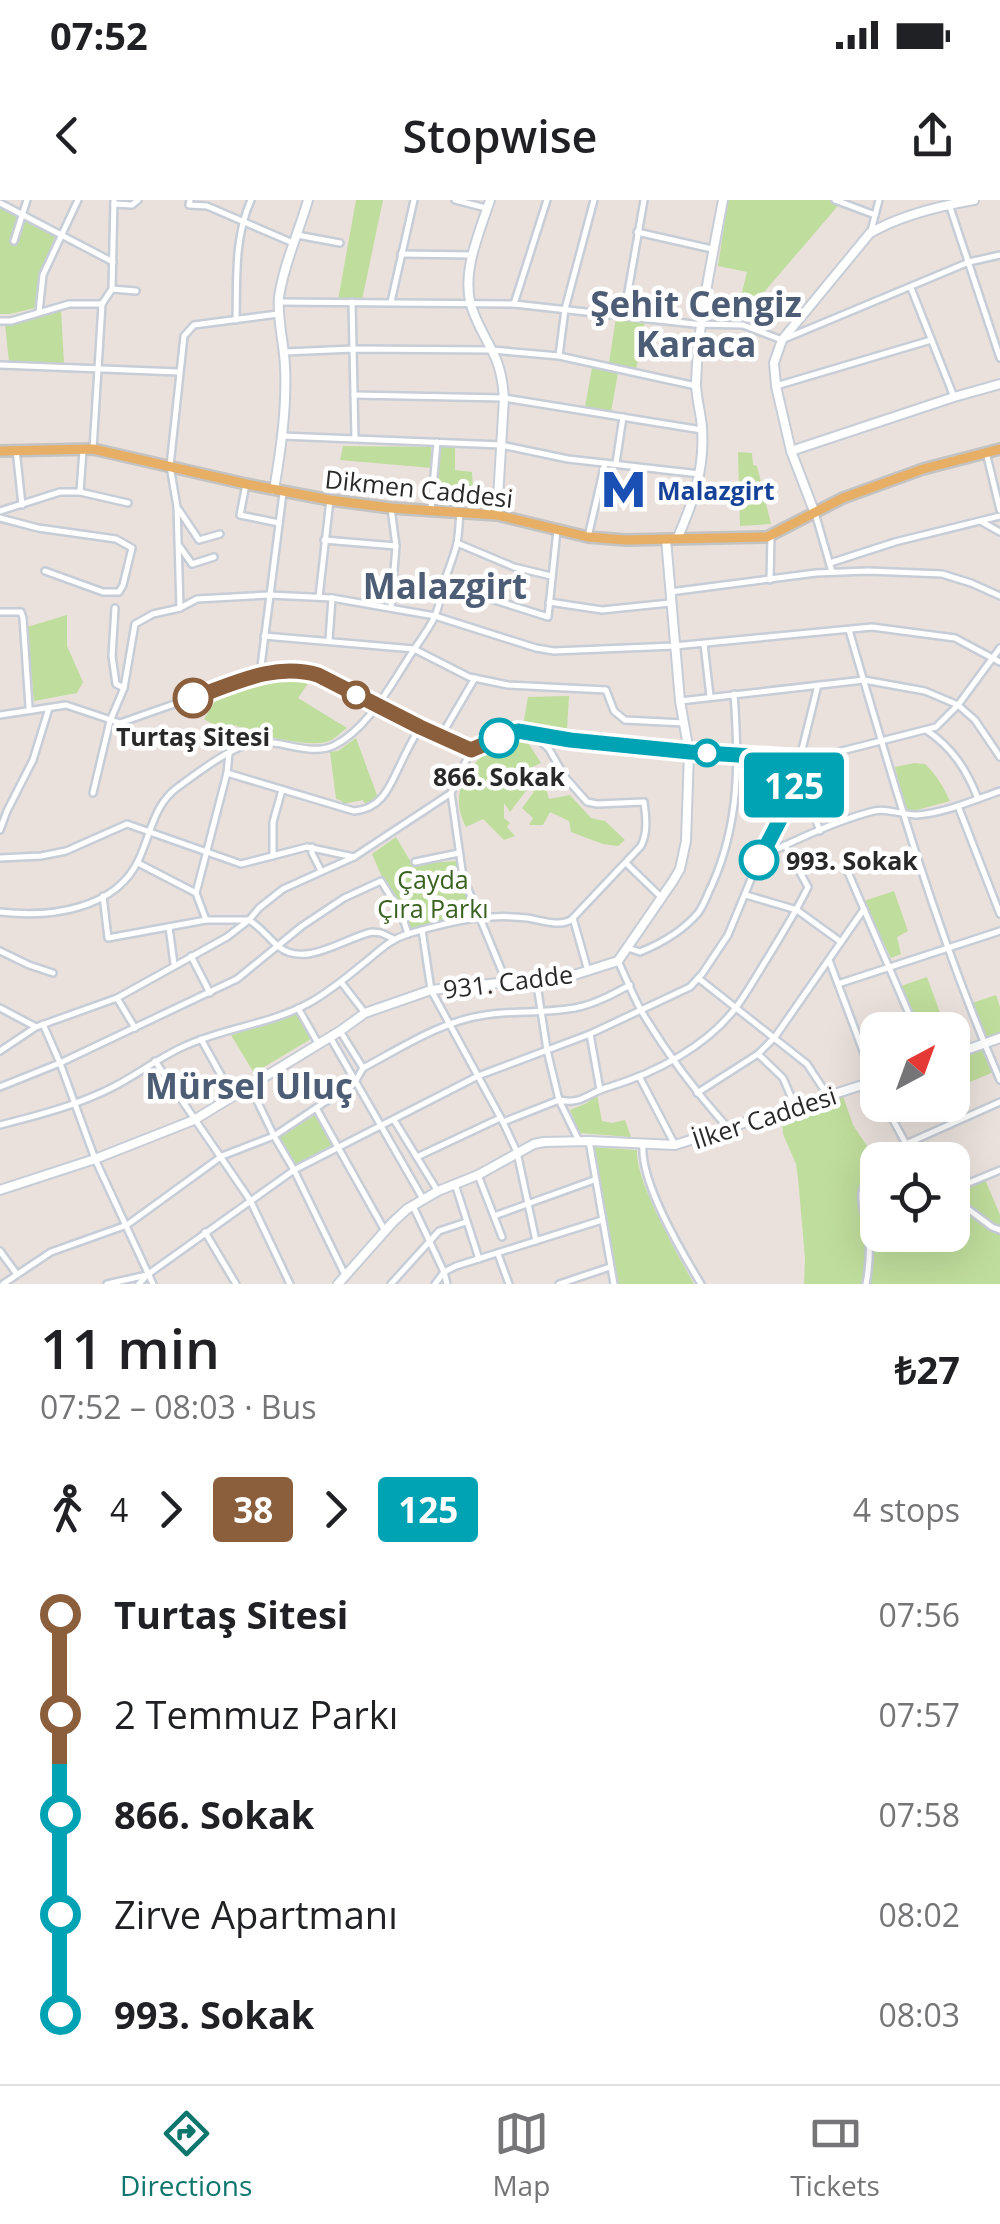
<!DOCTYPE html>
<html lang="en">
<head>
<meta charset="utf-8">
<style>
  body { margin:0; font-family:"Open Sans",sans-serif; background:#f6f6f6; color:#202124; height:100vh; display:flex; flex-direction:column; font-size:38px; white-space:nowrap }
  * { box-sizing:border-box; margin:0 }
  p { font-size:32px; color:#757577 }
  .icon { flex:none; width:55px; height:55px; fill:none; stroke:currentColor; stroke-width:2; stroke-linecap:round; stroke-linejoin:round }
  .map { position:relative; height:1084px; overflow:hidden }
  .side { display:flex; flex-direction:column; background:#fff; flex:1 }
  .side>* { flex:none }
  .badge { padding:0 20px; border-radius:8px; font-size:35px; line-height:65px }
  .needle { width:65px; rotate:41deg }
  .controls { position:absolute; left:860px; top:812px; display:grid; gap:20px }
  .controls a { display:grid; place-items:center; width:110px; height:110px; border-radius:20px; background:#fff; box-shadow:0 10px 40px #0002; font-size:50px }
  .map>.badge { position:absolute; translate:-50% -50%; box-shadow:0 0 0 5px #fff }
  .legs { display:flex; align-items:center; gap:15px; height:110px; padding:0 40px; font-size:32px }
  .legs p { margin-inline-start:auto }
  .summary { display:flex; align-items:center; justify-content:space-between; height:170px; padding:0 40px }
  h1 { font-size:55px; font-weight:600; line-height:75px }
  ul { padding:0 40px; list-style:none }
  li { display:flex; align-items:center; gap:35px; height:100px; font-size:38px }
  li i { display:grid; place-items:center; width:15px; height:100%; margin:0 12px; background:currentColor }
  li i::after { content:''; width:25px; height:25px; margin:-12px; border:8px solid; border-radius:50%; background:#fff }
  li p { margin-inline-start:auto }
  li:first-child i { background:linear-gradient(#0000 50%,currentColor 0) }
  li:last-child i { background:linear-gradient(currentColor 50%,#0000 0) }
  .status { display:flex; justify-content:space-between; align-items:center; height:70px; padding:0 50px; background:#fff; direction:ltr }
  .status svg { height:28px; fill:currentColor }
  header { display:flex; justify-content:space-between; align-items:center; height:130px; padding:0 40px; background:#fff; font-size:45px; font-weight:600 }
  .tabs { display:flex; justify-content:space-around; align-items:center; height:140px; border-top:2px solid #e0e0e0; background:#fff; font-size:28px; color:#757577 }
  .tabs a { display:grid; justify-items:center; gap:5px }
  .tabs .current { color:#0f766e }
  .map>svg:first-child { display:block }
</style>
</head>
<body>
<div class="status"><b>07:52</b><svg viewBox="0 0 49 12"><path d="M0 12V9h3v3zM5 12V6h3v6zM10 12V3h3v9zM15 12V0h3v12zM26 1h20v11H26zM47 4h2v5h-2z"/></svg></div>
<header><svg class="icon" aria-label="back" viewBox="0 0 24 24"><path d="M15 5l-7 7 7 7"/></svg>Stopwise<svg class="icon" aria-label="share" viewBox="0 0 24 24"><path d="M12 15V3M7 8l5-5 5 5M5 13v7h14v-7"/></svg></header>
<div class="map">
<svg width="1000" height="1084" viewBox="0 0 1000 1084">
  <rect width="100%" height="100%" fill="#eae1dc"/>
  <g fill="#bfdd9c">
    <path d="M356,0H383L362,100L345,102L338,100Z"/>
    <path d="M728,0H843L753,105L741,122L735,121L747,72L718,66Z"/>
    <path d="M0,6L56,34L41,71L35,108L10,114H0Z"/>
    <path d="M61,110L64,164L9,162L5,124Z"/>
    <path d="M616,118L645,122L636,170L609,163Z"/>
    <path d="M592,168L618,173L611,212L585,207Z"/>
    <path d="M343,246L431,247L432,268L340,260Z"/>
    <path d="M439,247H455V270L472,272L473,290L457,292L456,302L436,299Z"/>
    <path d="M738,252L752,253L753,265L757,266L771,324L740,326Z"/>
    <path d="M67,415V446L83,482L77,493L34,501L27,427Z"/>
    <path d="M293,478L309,482L298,498L347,528C340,533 334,540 326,542C306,547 253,535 235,525L228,534L204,519L217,498L268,479Z"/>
    <path d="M569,496L567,530L523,526L528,497Z"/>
    <path d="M356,538L378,598L365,604L363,600L343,604L342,601L336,599L330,552L338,551Z"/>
    <path d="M527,541L541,563L528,569L546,588L549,599L570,595L591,618L605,621L625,640L618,646L603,644L571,632L569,621L550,612L543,625H529L533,618L522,608L534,592L529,587L510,612L504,603V618L510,623L507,627L515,636L504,640L483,619L466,627C447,593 469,557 503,545C511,543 519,542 527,541Z"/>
    <path d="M914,563L925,564C937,575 943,587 950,601L913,611L905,608L895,567Z"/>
    <path d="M396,637L412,664L458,661L462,682L475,707L473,714L410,731L397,697L382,677L372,654Z"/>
    <path d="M894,691L908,731L897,737L901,754L891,758L864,701Z"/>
    <path d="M927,777L943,821L916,830L898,787Z"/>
    <path d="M996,795L1000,807V838L984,844L996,871L953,889L952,855L984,844L969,804Z"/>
    <path d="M296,812L311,839L254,873L231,835L266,825Z"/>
    <path d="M597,895L602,921L612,923L625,920L631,937L580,933L570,910L587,903Z"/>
    <path d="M843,896L853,925L877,961L878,1035H952L953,1002L990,1030L1000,1033V1084H804L805,1058L798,978L796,964L783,934L782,914Z"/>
    <path d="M317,914L333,946L299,964L293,963L278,937Z"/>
    <path d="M590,947L637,950C635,981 678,1055 694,1084H615Z"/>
    <path d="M958,967L967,984L984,977L1000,1015V1030L953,997L952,969Z"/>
  </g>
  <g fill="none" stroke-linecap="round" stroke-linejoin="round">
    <defs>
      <g id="street">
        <path d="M190,0L189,5L207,6L293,43"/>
        <path d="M455,0L486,8"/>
        <path d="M835,0L875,15"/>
        <path d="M0,3L113,62"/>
        <path d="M114,4L132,5L138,0"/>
        <path d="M949,4L1000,158"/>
        <path d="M871,31L879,0"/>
        <path d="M637,32L712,49"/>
        <path d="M297,35L340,43"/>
        <path d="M14,41L27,0"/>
        <path d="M401,54L473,55"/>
        <path d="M911,88L954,197"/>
        <path d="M112,89L136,91"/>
        <path d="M279,102L514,104L694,124L743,125L782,140L969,62L1000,55"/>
        <path d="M352,102L355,239"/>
        <path d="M391,102L414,0"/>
        <path d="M514,104L547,0"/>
        <path d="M39,112L43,75L78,0"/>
        <path d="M624,115L644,0"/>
        <path d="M236,120C237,79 234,38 251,0"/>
        <path d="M0,121H11L69,104H102"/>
        <path d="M285,152L353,149L492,150L559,156L696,186"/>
        <path d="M559,156L565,109L594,0"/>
        <path d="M0,165L179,172"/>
        <path d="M776,186L931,140"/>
        <path d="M354,195L504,198L702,230"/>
        <path d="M282,236L501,245L568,259L700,274"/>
        <path d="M16,249L22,305"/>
        <path d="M93,249L102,104L112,89L114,0"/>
        <path d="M986,252L1000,310"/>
        <path d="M616,263L623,217"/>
        <path d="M246,284L240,315L279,323"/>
        <path d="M80,292L83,250"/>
        <path d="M431,309L437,242"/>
        <path d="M179,310L199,340L220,334"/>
        <path d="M0,311L60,292H80L128,303"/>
        <path d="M815,313L832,372"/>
        <path d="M0,318L38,328L116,339L132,348L123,385L119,392H103L45,371"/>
        <path d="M982,322L1000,332"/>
        <path d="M588,337L605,263"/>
        <path d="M324,340L396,346"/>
        <path d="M457,343L514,367L551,376"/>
        <path d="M180,347L192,364L214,357"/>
        <path d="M830,363L895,342L1000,316"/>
        <path d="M770,380L771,335"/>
        <path d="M444,384L548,417L557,330"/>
        <path d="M670,392L816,373L868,371L942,374L971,383L1000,396"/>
        <path d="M319,397L330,300"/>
        <path d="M549,402L602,410L670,403"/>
        <path d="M115,408L112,456L116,484L124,488"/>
        <path d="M180,408L197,399L269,395L332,398L435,416L536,448L554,451L674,446L872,427L955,438L1000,462"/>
        <path d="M391,408L396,346L391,308"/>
        <path d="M0,412H21L23,418L29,507"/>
        <path d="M849,430C893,582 937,735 1000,880"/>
        <path d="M264,436L414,449L469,477L508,485L606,490L614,511L625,520L684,523"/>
        <path d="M329,440L332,398"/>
        <path d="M704,444L710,496"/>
        <path d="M260,474L283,293"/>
        <path d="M680,501L864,480L925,491L958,505L975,520L1000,557"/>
        <path d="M0,515L66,505L120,523L260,474L293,470L317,475L378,506L471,550L518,531L570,540L689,552L801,559L826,555L936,527L958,505L1000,448"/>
        <path d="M926,530C952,547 967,570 978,599"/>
        <path d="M441,536L475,478"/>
        <path d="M227,573L354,611C383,609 390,585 401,563C407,550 413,539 420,527"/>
        <path d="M798,573L820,631"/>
        <path d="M93,593L110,521L124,488L135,424L153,414L180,408L177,307L170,266L184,136L194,125L278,114"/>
        <path d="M451,593L463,677L506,781"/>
        <path d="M958,606L1000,714"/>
        <path d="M0,630L7,611L33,560L49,508"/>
        <path d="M312,647V653L321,671"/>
        <path d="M273,656V622L282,590"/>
        <path d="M761,657C795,640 833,622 870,612C886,607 901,615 917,615C945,613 974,600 1000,591"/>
        <path d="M0,658L41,656L66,651L127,624L241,664L307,647L354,657"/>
        <path d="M415,662L459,653"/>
        <path d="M138,663L196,693"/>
        <path d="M626,663L662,698"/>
        <path d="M847,670L916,830"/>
        <path d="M103,696L108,738L206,720H249L259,708L283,689L354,657L451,593L471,550"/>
        <path d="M0,712C49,718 116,710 139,659C151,633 154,604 178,587C197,573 235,544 257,542C281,540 310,556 333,546C367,530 391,485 411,454C419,442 429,429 435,416C439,407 441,396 443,386C447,372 454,357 457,343C459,333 459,322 460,312"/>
        <path d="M573,718L588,771"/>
        <path d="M206,720L196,693L227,573L229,554"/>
        <path d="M169,727L174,764"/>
        <path d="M422,730L431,790L503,922L517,952L536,1041"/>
        <path d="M841,742L864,709"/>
        <path d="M628,748L640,752C662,743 682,732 698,713C704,705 707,695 712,685C740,622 739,561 734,494"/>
        <path d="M0,751L29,765L53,773"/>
        <path d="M191,756L210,793"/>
        <path d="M829,760L878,891"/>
        <path d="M618,761C626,778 633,796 642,812C667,854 696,892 728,928"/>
        <path d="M536,778L547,850L559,900L579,941"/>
        <path d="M698,778L807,864L828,896"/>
        <path d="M341,782L365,813"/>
        <path d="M838,784L1000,731"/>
        <path d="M117,798L135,828"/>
        <path d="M0,808L36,827"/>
        <path d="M298,808L318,843"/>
        <path d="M43,824L60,863L95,959L153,1084"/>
        <path d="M340,831L363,868"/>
        <path d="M590,834L600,890"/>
        <path d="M330,837L423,999"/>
        <path d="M201,839L233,897"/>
        <path d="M0,851L36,827L117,798L227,737L249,720C263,729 267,737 279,747C306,768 344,738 372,732L381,733L394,739"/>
        <path d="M758,854L783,878L795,906"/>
        <path d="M155,861L250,1000L290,1084"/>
        <path d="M640,878L675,945"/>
        <path d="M250,886L274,936L294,970L345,1075"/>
        <path d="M0,887L60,863L237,779L302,726L344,698L381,681L402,715L408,734"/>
        <path d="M697,893L758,854L775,837L841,742L797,710L746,695"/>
        <path d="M559,900C582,905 587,893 609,887C655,873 708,846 737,806C749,790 759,771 770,754C783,732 797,710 808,687L785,645"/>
        <path d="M885,905L906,944L918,960"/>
        <path d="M316,908L385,1031"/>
        <path d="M394,920L437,990"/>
        <path d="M503,922L559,900"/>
        <path d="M0,925C39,915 79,905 115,886C140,873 161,856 187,845C227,827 271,824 309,803C329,792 346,778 364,763C378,752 390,739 408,734C448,722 485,713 527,718C541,720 558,727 571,720L641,646C648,632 646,617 644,602L597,604L587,602L565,577L549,549L532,533"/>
        <path d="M589,941L614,1084"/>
        <path d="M643,945C640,982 681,1051 701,1084"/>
        <path d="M417,957L500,918"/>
        <path d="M890,960L906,944L1000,902"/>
        <path d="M478,975L502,1037"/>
        <path d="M455,984L479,1059"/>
        <path d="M952,990L1000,970"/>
        <path d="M952,997L992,1027L1000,1030"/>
        <path d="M413,1006L444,1072L447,1084"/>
        <path d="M494,1016L594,980"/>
        <path d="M205,1032L236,1084"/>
        <path d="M0,1051L16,1073"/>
        <path d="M498,1054L509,1084"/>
        <path d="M3,1084L51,1052L127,1025L222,956L274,936L355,882L363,868C401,848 441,821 485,815C516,810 548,814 579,807C597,803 613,794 630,785"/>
        <path d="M107,1084L147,1075"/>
        <path d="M139,1084L147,1075L294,970L478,876L590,834L690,787L702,774L728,735L763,650L789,602L818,485"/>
        <path d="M391,1084L439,1031L466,1022"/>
        <path d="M435,1084L444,1072L456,1066L602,1020"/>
        <path d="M559,1084L610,1067"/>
        <path d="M866,1084C869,1068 870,1051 869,1036C866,1008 850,991 878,970"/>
      </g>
      <g id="secondary">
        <path d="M490,0C480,31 463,68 470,101C474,121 488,140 496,159C501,171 503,184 504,198L497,315"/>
        <path d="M791,251L954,197L1000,184"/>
        <path d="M274,290C281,249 287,207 285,166C284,143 277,119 279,97C284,63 299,32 308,0"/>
        <path d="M814,311L791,251L776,186L774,163L782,140L870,33C901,15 939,6 974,0"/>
        <path d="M677,339C693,303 705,269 702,228C701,213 696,198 696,183C698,121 712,60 723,0"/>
        <path d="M952,855L1000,838"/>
        <path d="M0,990L95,959L194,920L340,831L365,813L431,790L574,775L618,761L673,681L680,669L686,641L689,552L680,501L666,339"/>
        <path d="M338,1084L392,1023L407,1009L438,991L478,975L534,944L544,942L589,941L675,945L878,880"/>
      </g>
      <path id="primary" d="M0,251L93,249L246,284L330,300L391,308L497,315L588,337L626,340L767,337L843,298L923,269L1000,249"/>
    </defs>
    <use href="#street" stroke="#c7cdd6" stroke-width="10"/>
    <use href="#secondary" stroke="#c7cdd6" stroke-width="12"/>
    <use href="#primary" stroke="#c3c3c3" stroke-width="14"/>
    <use href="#street" stroke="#fff" stroke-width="5"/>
    <use href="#secondary" stroke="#fff" stroke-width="8"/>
    <use href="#primary" stroke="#e6af65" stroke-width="9"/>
  </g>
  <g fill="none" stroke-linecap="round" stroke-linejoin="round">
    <defs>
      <path id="line-1" d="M193,498C233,484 274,462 318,475L420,527L471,550L499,538"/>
      <path id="line-2" d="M499,538L518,531L570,540L690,552L801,559L789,602L759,660"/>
    </defs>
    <use href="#line-1" stroke="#fff" stroke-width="22"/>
    <use href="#line-2" stroke="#fff" stroke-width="22"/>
    <use href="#line-1" stroke="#8b5e3c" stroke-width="15"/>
    <use href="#line-2" stroke="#00a3b4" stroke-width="15"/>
  </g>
  <defs>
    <symbol id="metro-bare" viewBox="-9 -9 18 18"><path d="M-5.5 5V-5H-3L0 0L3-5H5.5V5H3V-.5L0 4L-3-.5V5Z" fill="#1a4fb4" stroke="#fff" stroke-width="2.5" paint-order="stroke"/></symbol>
  </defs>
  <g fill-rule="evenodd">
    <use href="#metro-bare" x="592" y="258" width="63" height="63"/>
  </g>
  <g fill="#fff" stroke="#8b5e3c" stroke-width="5">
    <circle cx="356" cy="495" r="12"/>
    <circle cx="193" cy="498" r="18"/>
  </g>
  <g fill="#fff" stroke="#00a3b4" stroke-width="5">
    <circle cx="499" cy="538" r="18"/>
    <circle cx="707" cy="553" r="12"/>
    <circle cx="759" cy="660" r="18"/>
  </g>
  <g text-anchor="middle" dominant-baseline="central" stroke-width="9" stroke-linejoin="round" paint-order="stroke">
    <g font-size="25" fill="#292929" stroke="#fff">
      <text transform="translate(419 288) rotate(6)">Dikmen Caddesi</text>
      <text transform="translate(508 781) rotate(-7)">931. Cadde</text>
      <text transform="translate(764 917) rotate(-18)">İlker Caddesi</text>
    </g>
    <g font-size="25" font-weight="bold" fill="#164399" stroke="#fff" text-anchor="start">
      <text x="657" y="290">Malazgirt</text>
    </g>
    <g font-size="25" font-weight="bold" fill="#292929" stroke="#fff">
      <text x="193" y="536">Turtaş Sitesi</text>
      <text x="499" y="576">866. Sokak</text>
      <text x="786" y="660" text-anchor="start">993. Sokak</text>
    </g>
    <g font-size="25" fill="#39611f" stroke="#fff">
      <text x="433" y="679">Çayda<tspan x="433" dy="29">Çıra Parkı</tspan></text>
    </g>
    <g font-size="35" font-weight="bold" fill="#4d5d76" stroke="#fff">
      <text x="696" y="103">Şehit Cengiz<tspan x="696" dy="40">Karaca</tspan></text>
      <text x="445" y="385">Malazgirt</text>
      <text x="249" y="885">Mürsel Uluç</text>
    </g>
  </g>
</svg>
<div class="controls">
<a><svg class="needle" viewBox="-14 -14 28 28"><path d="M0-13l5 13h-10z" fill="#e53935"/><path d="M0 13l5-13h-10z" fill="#757577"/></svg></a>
<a><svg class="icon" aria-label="locate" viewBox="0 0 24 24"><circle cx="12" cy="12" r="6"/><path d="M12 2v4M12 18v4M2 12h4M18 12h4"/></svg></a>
</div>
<b class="badge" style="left:794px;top:585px;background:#00a3b4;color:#fff">125</b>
</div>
<section class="side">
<div class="summary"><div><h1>11 min</h1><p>07:52 – 08:03 · Bus</p></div><b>₺27</b></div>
<div class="legs"><svg class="icon" aria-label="walk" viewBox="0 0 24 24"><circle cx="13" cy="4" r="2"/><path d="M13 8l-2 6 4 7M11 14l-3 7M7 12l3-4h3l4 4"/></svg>4<svg class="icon" aria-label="forward" viewBox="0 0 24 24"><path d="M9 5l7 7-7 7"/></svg><b class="badge" style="background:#8b5e3c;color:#fff">38</b><svg class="icon" aria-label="forward" viewBox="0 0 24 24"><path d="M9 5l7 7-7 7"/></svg><b class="badge" style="background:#00a3b4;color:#fff">125</b><p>4 stops</p></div>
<ul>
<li><i style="color:#8b5e3c"></i><b>Turtaş Sitesi</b><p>07:56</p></li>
<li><i style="color:#8b5e3c"></i><span>2 Temmuz Parkı</span><p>07:57</p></li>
<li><i style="color:#00a3b4"></i><b>866. Sokak</b><p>07:58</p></li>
<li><i style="color:#00a3b4"></i><span>Zirve Apartmanı</span><p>08:02</p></li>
<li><i style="color:#00a3b4"></i><b>993. Sokak</b><p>08:03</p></li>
</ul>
</section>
<nav class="tabs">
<a class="current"><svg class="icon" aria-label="directions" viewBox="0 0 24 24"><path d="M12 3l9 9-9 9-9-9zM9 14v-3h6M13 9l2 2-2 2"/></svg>Directions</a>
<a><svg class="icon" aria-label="map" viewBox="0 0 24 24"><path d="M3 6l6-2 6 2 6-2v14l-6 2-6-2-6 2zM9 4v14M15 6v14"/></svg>Map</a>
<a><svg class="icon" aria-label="tickets" viewBox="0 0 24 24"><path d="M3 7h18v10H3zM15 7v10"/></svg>Tickets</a>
</nav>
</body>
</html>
